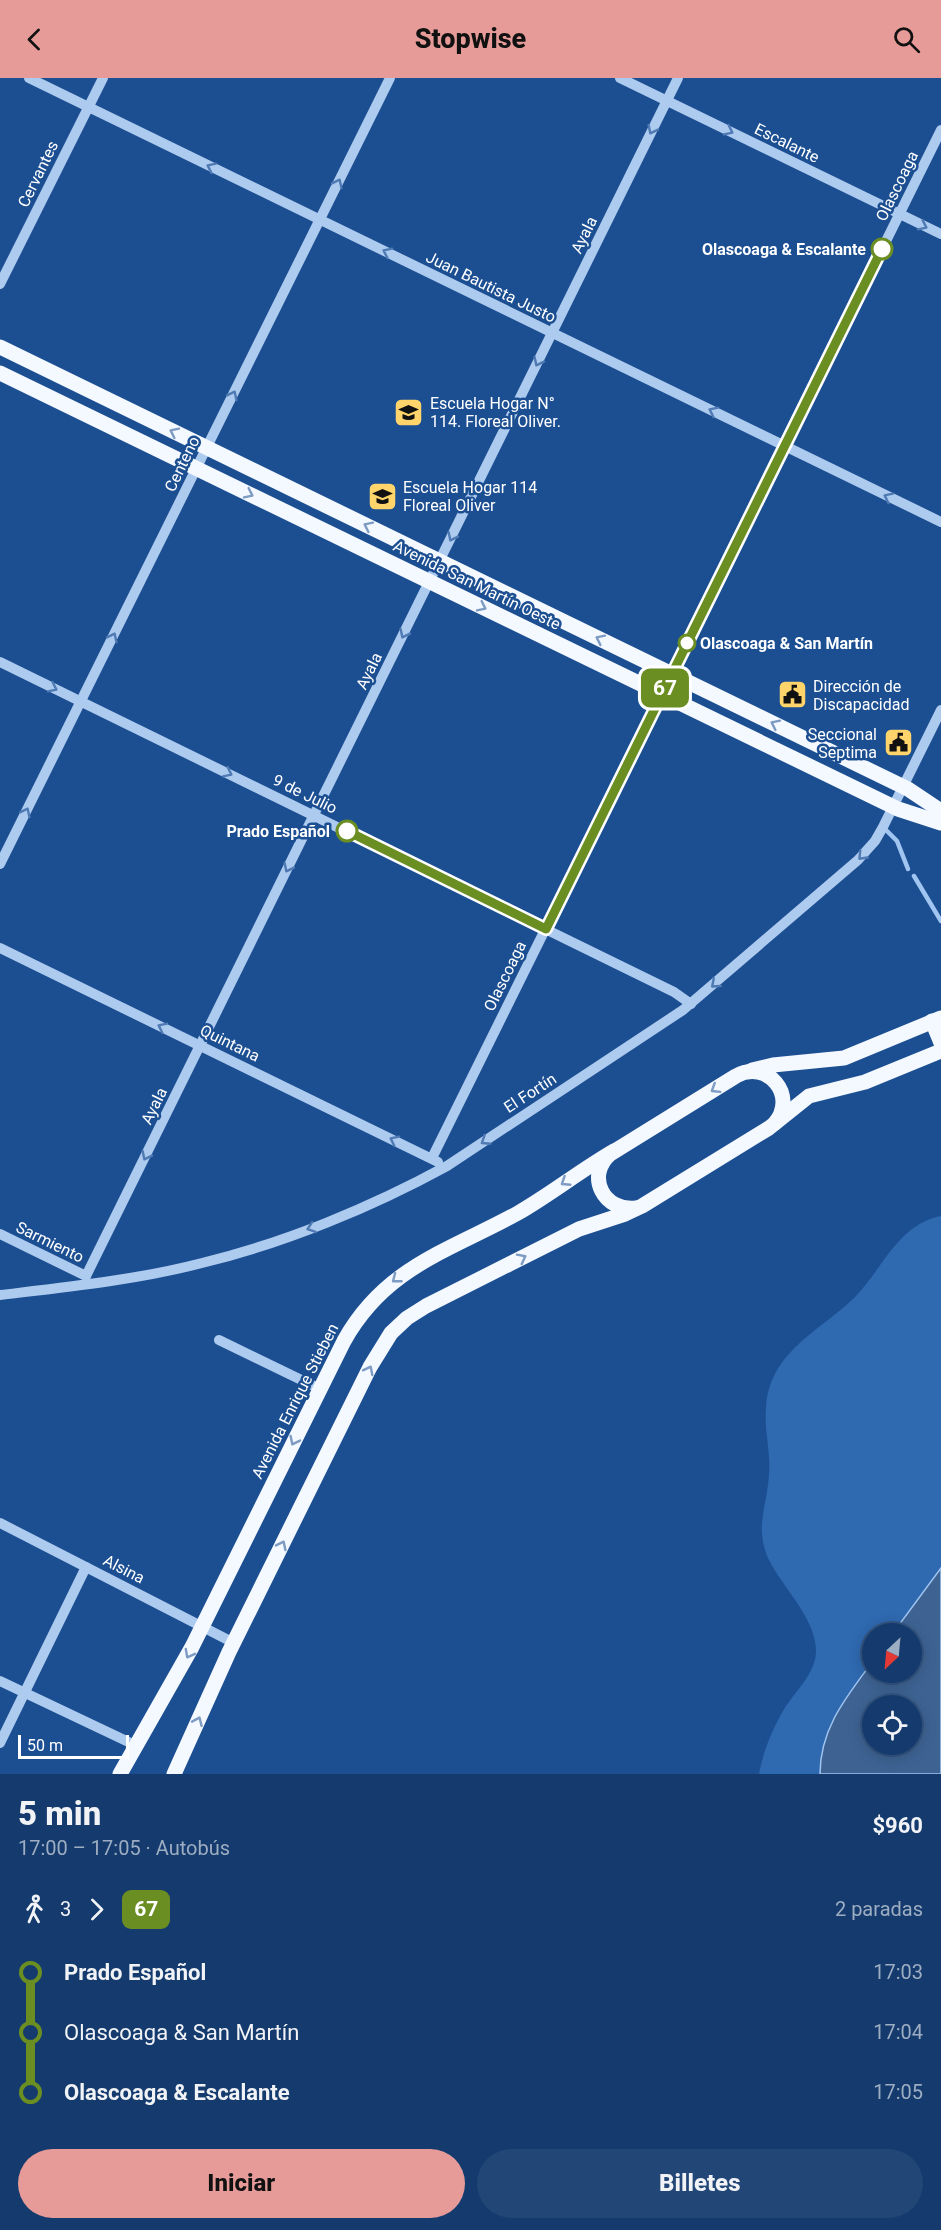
<!DOCTYPE html>
<html lang="es">
<head>
<meta charset="utf-8">
<style>
  body { margin:0; font-family:Roboto,sans-serif; background:#224676; color:#f1f3f6; height:100vh; display:flex; flex-direction:column; font-size:22px; white-space:nowrap }
  * { box-sizing:border-box; margin:0 }
  p { font-size:20px; color:#9dadc2 }
  .icon { flex:none; width:33px; height:33px; fill:none; stroke:currentColor; stroke-width:2; stroke-linecap:round; stroke-linejoin:round }
  .map { position:relative; height:1696px; overflow:hidden }
  .drawer { display:flex; flex-direction:column; background:#153b6e; flex:1 }
  .drawer>* { flex:none }
  .badge { padding:0 12px; border-radius:9px; font-size:21px; line-height:39px }
  .needle { width:39px; rotate:206deg }
  .tools { position:absolute; left:862px; top:1545px; display:grid; gap:12px }
  .tools a { display:grid; place-items:center; width:60px; height:60px; border-radius:50%; background:#153b6e; box-shadow:0 3px 15px #0003,0 0 0 2px #345581; font-size:30px }
  .scale { position:absolute; left:18px; bottom:15px; width:111px; box-sizing:border-box; padding-left:6px; border:3px solid #fff; border-top:0; font-size:16px; line-height:21px; white-space:nowrap; color:#fff; -webkit-text-stroke:4px #1c4f92; paint-order:stroke }
  .map>.badge { position:absolute; translate:-50% -50%; box-shadow:0 0 0 3px #fff }
  .legs { display:flex; align-items:center; gap:9px; height:66px; padding:0 18px; font-size:20px }
  .legs p { margin-inline-start:auto }
  .head { display:flex; align-items:center; justify-content:space-between; height:102px; padding:0 18px }
  h1 { font-size:33px; font-weight:800; line-height:45px }
  .action { display:flex; gap:12px; margin-top:auto; padding:12px 18px }
  .action a { flex:1; height:69px; border-radius:36px; background:#e69b98; color:#111; font-size:24px; font-weight:800; line-height:69px; text-align:center }
  .action a+a { background:#224676; color:#f1f3f6 }
  ul { padding:0 18px; list-style:none }
  li { display:flex; align-items:center; gap:21px; height:60px; font-size:22px }
  li i { display:grid; place-items:center; width:9px; height:100%; margin:0 8px; background:currentColor }
  li i::after { content:''; width:15px; height:15px; margin:-8px; border:4px solid; border-radius:50%; background:#153b6e }
  li p { margin-inline-start:auto }
  li:first-child i { background:linear-gradient(#0000 50%,currentColor 0) }
  li:last-child i { background:linear-gradient(currentColor 50%,#0000 0) }
  header { display:flex; justify-content:space-between; align-items:center; height:78px; padding:0 18px; background:#e69b98; color:#111; font-size:27px; font-weight:800 }
  .map>svg:first-child { display:block }
</style>
</head>
<body>
<header><svg class="icon" aria-label="back" viewBox="0 0 24 24"><path d="M15 5l-7 7 7 7"/></svg>Stopwise<svg class="icon" aria-label="search" viewBox="0 0 24 24"><circle cx="10" cy="10" r="6"/><path d="M15 15l6 6"/></svg></header>
<div class="map">
<svg width="941" height="1696" viewBox="0 0 941 1696">
  <rect width="100%" height="100%" fill="#1c4f92"/>
  <path fill="#2f69b0" d="M941,1138V1490L893,1555L873,1556V1583L846,1620L822,1672L820,1696H759C763,1674 772,1652 783,1633C794,1614 815,1597 816,1574C817,1542 783,1510 769,1482C754,1450 767,1429 769,1397C771,1375 764,1352 766,1330C769,1274 820,1253 854,1220C882,1192 898,1146 941,1138Z"/>
  <path fill="#3e6393" stroke="#a0c5f0" stroke-width="1.5" fill-rule="evenodd" d="M941,1490V1696H820C820,1650 847,1618 873,1583V1594H912V1556L893,1555ZM873,1628H912V1666H873Z"/>
  <g fill="none" stroke-linecap="round" stroke-linejoin="round">
    <g stroke="#a0c5f0" stroke-width="4.5">
      <path d="M883,749L897,763L908,791"/>
      <path d="M914,798L941,843"/>
    </g>
    <g stroke="#adcaef" stroke-width="10">
      <path d="M29,0L941,444"/>
      <path d="M620,0L941,156"/>
      <path d="M0,206L103,0"/>
      <path d="M0,584L674,914L691,926"/>
      <path d="M0,786L390,0"/>
      <path d="M0,870L438,1084"/>
      <path d="M432,1080L941,52"/>
      <path d="M0,1156L86,1198"/>
      <path d="M86,1198L678,0"/>
      <path d="M0,1217C68,1209 136,1202 202,1185C285,1165 372,1129 447,1088L683,932L858,782L875,763L883,749L941,632"/>
      <path d="M219,1262L320,1311"/>
      <path d="M0,1445L234,1565"/>
      <path d="M0,1603L137,1668"/>
      <path d="M0,1665L86,1489"/>
    </g>
    <g stroke="#f4f8ff" stroke-width="15">
      <path d="M0,269L908,711L941,733"/>
      <path d="M0,295L898,731L941,745"/>
      <path d="M932,943L941,965"/>
      <path d="M752,992L773,987L844,980L941,940"/>
      <path d="M636,1130C604,1134 585,1098 610,1076L736,998C767,981 798,1017 775,1045"/>
      <path d="M120,1696L192,1569L344,1263C385,1189 449,1173 518,1135C551,1116 581,1092 614,1073"/>
      <path d="M174,1696L229,1574L370,1289L391,1255L407,1240L426,1228L579,1151L625,1136L642,1128L769,1050L809,1018L865,1004L941,973"/>
    </g>
  </g>
  <defs><path id="oneway-chevron" d="M-2-3.5L2.5 0L-2 3.5" fill="none" stroke-width="1.6" stroke-linecap="round" stroke-linejoin="round" transform="scale(1.5)"/></defs>
  <g stroke="#4f7ab3">
    <use href="#oneway-chevron" transform="translate(652 52) rotate(116)"/>
    <use href="#oneway-chevron" transform="translate(729 53) rotate(26)"/>
    <use href="#oneway-chevron" transform="translate(211 89) rotate(-154)"/>
    <use href="#oneway-chevron" transform="translate(338 105) rotate(-64)"/>
    <use href="#oneway-chevron" transform="translate(923 148) rotate(26)"/>
    <use href="#oneway-chevron" transform="translate(387 174) rotate(-154)"/>
    <use href="#oneway-chevron" transform="translate(538 284) rotate(116)"/>
    <use href="#oneway-chevron" transform="translate(233 317) rotate(-64)"/>
    <use href="#oneway-chevron" transform="translate(713 333) rotate(-154)"/>
    <use href="#oneway-chevron" transform="translate(888 419) rotate(-154)"/>
    <use href="#oneway-chevron" transform="translate(452 459) rotate(116)"/>
    <use href="#oneway-chevron" transform="translate(404 556) rotate(116)"/>
    <use href="#oneway-chevron" transform="translate(113 559) rotate(-64)"/>
    <use href="#oneway-chevron" transform="translate(53 610) rotate(26)"/>
    <use href="#oneway-chevron" transform="translate(228 695) rotate(26)"/>
    <use href="#oneway-chevron" transform="translate(26 734) rotate(-64)"/>
    <use href="#oneway-chevron" transform="translate(862 778) rotate(134)"/>
    <use href="#oneway-chevron" transform="translate(288 790) rotate(116)"/>
    <use href="#oneway-chevron" transform="translate(715 906) rotate(139)"/>
    <use href="#oneway-chevron" transform="translate(162 949) rotate(-154)"/>
    <use href="#oneway-chevron" transform="translate(394 1062) rotate(-154)"/>
    <use href="#oneway-chevron" transform="translate(485 1063) rotate(147)"/>
    <use href="#oneway-chevron" transform="translate(146 1078) rotate(116)"/>
    <use href="#oneway-chevron" transform="translate(311 1150) rotate(161)"/>
  </g>
  <g stroke="#7d9bc3">
    <use href="#oneway-chevron" transform="translate(174 354) rotate(-154)"/>
    <use href="#oneway-chevron" transform="translate(249 416) rotate(26)"/>
    <use href="#oneway-chevron" transform="translate(368 448) rotate(-154)"/>
    <use href="#oneway-chevron" transform="translate(482 529) rotate(26)"/>
    <use href="#oneway-chevron" transform="translate(600 561) rotate(-154)"/>
    <use href="#oneway-chevron" transform="translate(775 646) rotate(-154)"/>
    <use href="#oneway-chevron" transform="translate(715 1011) rotate(148)"/>
    <use href="#oneway-chevron" transform="translate(565 1104) rotate(147)"/>
    <use href="#oneway-chevron" transform="translate(522 1180) rotate(-27)"/>
    <use href="#oneway-chevron" transform="translate(396 1201) rotate(142)"/>
    <use href="#oneway-chevron" transform="translate(369 1292) rotate(-63)"/>
    <use href="#oneway-chevron" transform="translate(294 1363) rotate(116)"/>
    <use href="#oneway-chevron" transform="translate(282 1467) rotate(-64)"/>
    <use href="#oneway-chevron" transform="translate(189 1576) rotate(118)"/>
    <use href="#oneway-chevron" transform="translate(198 1643) rotate(-66)"/>
  </g>
  <g fill="none" stroke-linecap="round" stroke-linejoin="round">
    <defs>
      <path id="line-1" d="M347,753L546,851L882,171"/>
    </defs>
    <use href="#line-1" stroke="#fff" stroke-width="14"/>
    <use href="#line-1" stroke="#6b8e23" stroke-width="9"/>
  </g>
  <defs>
    <symbol id="school-square" viewBox="-11 -11 22 22"><rect x="-9" y="-9" width="18" height="18" rx="4" fill="#ffd46b" stroke="#1c4f92"/><path d="M0-5L7-2L0 1L-7-2ZM-4 1L0 2.5L4 1V4Q0 6-4 4Z" fill="#111"/></symbol>
    <symbol id="civic-square" viewBox="-11 -11 22 22"><rect x="-9" y="-9" width="18" height="18" rx="4" fill="#ffd46b" stroke="#1c4f92"/><path d="M-.6-6.5H3V-4.5H.6V-3L4-1V1h2V6H-6V1h2V-1L-.6-3ZM-1.2 2.5V6h2.4V2.5Z" fill="#111"/></symbol>
  </defs>
  <g fill-rule="evenodd">
    <use href="#school-square" x="392" y="318" width="33" height="33"/>
    <use href="#school-square" x="366" y="402" width="33" height="33"/>
    <use href="#civic-square" x="776" y="600" width="33" height="33"/>
    <use href="#civic-square" x="882" y="648" width="33" height="33"/>
  </g>
  <g fill="#fff" stroke="#6b8e23" stroke-width="3">
    <circle cx="882" cy="171" r="10"/>
    <circle cx="687" cy="565" r="8"/>
    <circle cx="347" cy="753" r="10"/>
  </g>
  <g text-anchor="middle" dominant-baseline="central" stroke-width="5" stroke-linejoin="round" paint-order="stroke">
    <g font-size="16" fill="#fff" stroke="#1c4f92">
      <text transform="translate(787 65) rotate(26)">Escalante</text>
      <text transform="translate(38 96) rotate(-64)">Cervantes</text>
      <text transform="translate(897 108) rotate(-64)">Olascoaga</text>
      <text transform="translate(584 157) rotate(-64)">Ayala</text>
      <text transform="translate(491 209) rotate(26)">Juan Bautista Justo</text>
      <text transform="translate(182 386) rotate(-64)">Centeno</text>
      <text transform="translate(477 507) rotate(26)">Avenida San Martín Oeste</text>
      <text transform="translate(369 593) rotate(-64)">Ayala</text>
      <text transform="translate(305 716) rotate(26)">9 de Julio</text>
      <text transform="translate(505 898) rotate(-64)">Olascoaga</text>
      <text transform="translate(230 965) rotate(26)">Quintana</text>
      <text transform="translate(530 1015) rotate(-33)">El Fortín</text>
      <text transform="translate(154 1028) rotate(-64)">Ayala</text>
      <text transform="translate(50 1164) rotate(26)">Sarmiento</text>
      <text transform="translate(295 1323) rotate(-63)">Avenida Enrique Stieben</text>
      <text transform="translate(124 1491) rotate(27)">Alsina</text>
    </g>
    <g font-size="16" font-weight="bold" fill="#fff" stroke="#1c4f92" text-anchor="end">
      <text x="866" y="171">Olascoaga &amp; Escalante</text>
      <text x="700" y="565" text-anchor="start">Olascoaga &amp; San Martín</text>
      <text x="330" y="753">Prado Español</text>
    </g>
    <g font-size="16" fill="#fff" stroke="#1c4f92" text-anchor="start">
      <text x="430" y="325">Escuela Hogar N°<tspan x="430" dy="18">114. Floreal Oliver.</tspan></text>
      <text x="403" y="409">Escuela Hogar 114<tspan x="403" dy="18">Floreal Oliver</tspan></text>
      <text x="813" y="608">Dirección de<tspan x="813" dy="18">Discapacidad</tspan></text>
      <text x="877" y="656" text-anchor="end">Seccional<tspan x="877" dy="18">Septima</tspan></text>
    </g>
  </g>
</svg>
<div class="tools">
<a><svg class="needle" viewBox="-14 -14 28 28"><path d="M0-13l5 13h-10z" fill="#e53935"/><path d="M0 13l5-13h-10z" fill="#9dadc2"/></svg></a>
<a><svg class="icon" aria-label="locate" viewBox="0 0 24 24"><circle cx="12" cy="12" r="6"/><path d="M12 2v4M12 18v4M2 12h4M18 12h4"/></svg></a>
</div>
<div class="scale">50 m</div>
<b class="badge" style="left:665px;top:610px;background:#6b8e23;color:#fff">67</b>
</div>
<section class="drawer">
<div class="head"><div><h1>5 min</h1><p>17:00 – 17:05 · Autobús</p></div><b>$960</b></div>
<div class="legs"><svg class="icon" aria-label="walk" viewBox="0 0 24 24"><circle cx="13" cy="4" r="2"/><path d="M13 8l-2 6 4 7M11 14l-3 7M7 12l3-4h3l4 4"/></svg>3<svg class="icon" aria-label="forward" viewBox="0 0 24 24"><path d="M9 5l7 7-7 7"/></svg><b class="badge" style="background:#6b8e23;color:#fff">67</b><p>2 paradas</p></div>
<ul>
<li><i style="color:#6b8e23"></i><b>Prado Español</b><p>17:03</p></li>
<li><i style="color:#6b8e23"></i><span>Olascoaga &amp; San Martín</span><p>17:04</p></li>
<li><i style="color:#6b8e23"></i><b>Olascoaga &amp; Escalante</b><p>17:05</p></li>
</ul>
<div class="action"><a>Iniciar</a><a>Billetes</a></div>
</section>
</body>
</html>
